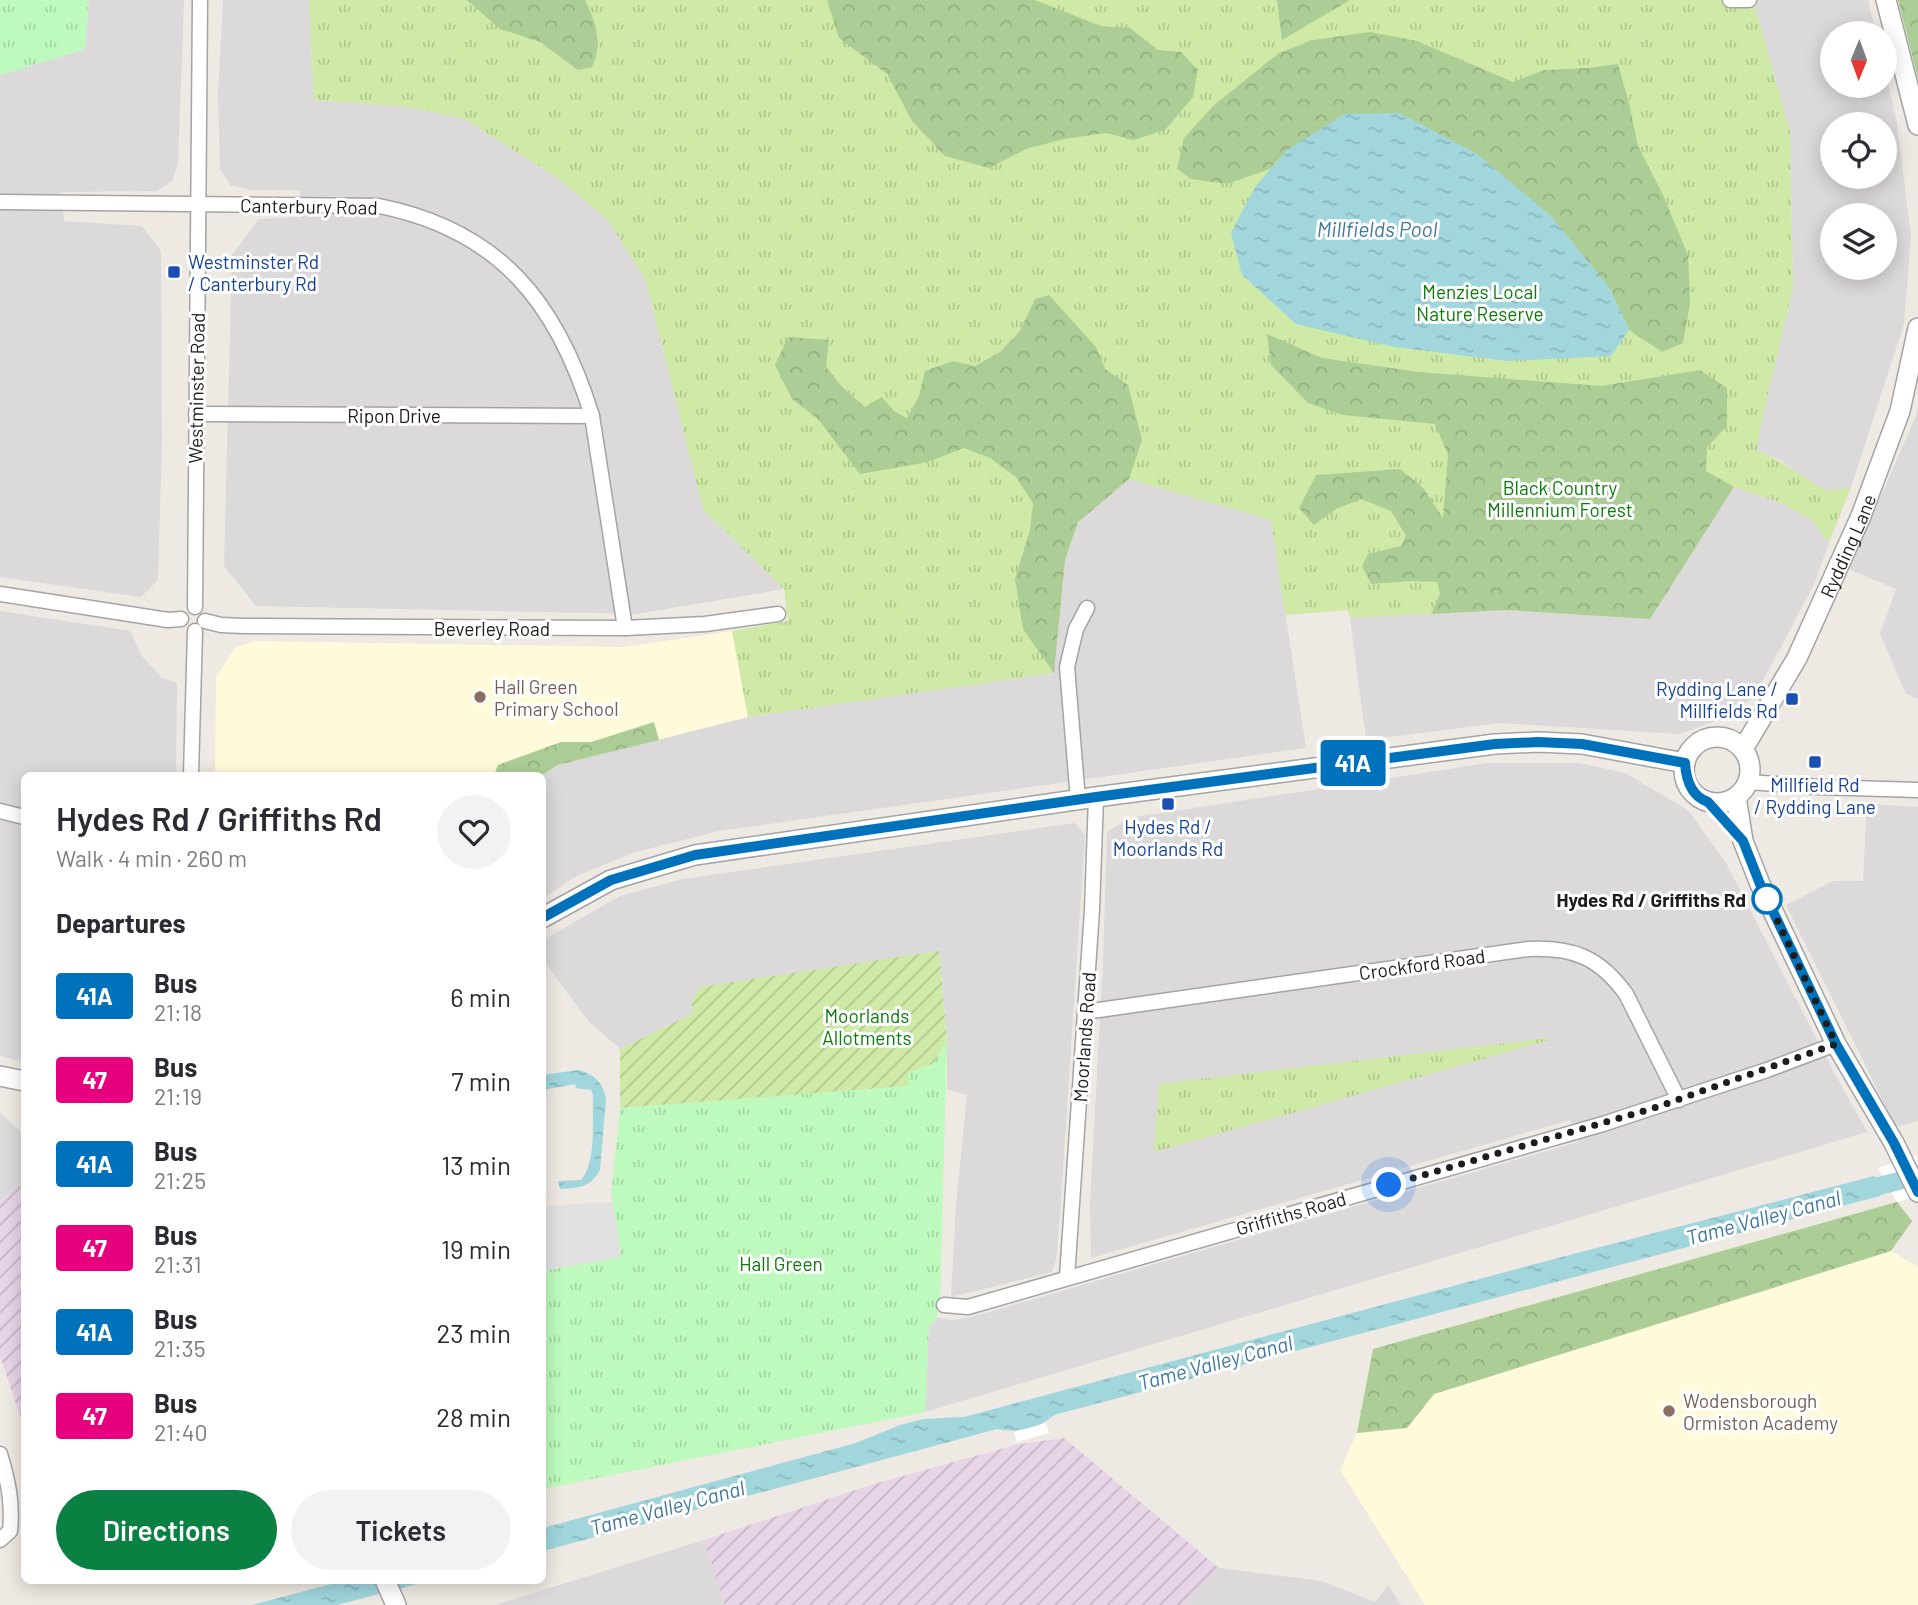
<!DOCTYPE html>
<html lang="en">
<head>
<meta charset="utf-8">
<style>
  body { margin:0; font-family:Barlow,sans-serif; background:#f2f2f3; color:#2b2b33; height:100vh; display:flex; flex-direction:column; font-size:26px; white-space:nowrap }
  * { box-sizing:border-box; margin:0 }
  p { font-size:23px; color:#7c7c81 }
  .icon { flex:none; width:38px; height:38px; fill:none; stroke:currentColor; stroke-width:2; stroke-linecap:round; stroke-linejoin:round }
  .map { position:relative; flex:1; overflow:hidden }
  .sheet { position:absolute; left:21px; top:772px; width:525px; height:812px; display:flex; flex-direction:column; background:#fff; border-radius:10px; box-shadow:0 4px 18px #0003 }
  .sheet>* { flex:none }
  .badge { padding:0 14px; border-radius:5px; font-size:24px; line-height:46px }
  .needle { width:46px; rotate:181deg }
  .tools { position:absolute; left:1820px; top:21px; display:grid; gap:14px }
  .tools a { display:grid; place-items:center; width:77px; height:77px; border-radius:50%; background:#fff; box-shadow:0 4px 18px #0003; font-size:35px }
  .you { position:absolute; width:35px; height:35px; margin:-18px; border:5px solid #fff; border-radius:50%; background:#1a73e8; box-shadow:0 0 0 10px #1a73e833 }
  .map>.badge { position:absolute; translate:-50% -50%; box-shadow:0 0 0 4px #fff }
  h2 { padding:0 35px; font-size:26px; line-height:63px }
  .round { display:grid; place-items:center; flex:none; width:74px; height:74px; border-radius:37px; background:#f2f2f3 }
  .headline { display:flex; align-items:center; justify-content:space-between; height:119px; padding:0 35px }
  h1 { font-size:33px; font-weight:600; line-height:52px }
  .button { display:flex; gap:14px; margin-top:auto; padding:14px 35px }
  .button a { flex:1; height:80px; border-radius:42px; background:#0b8043; color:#fff; font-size:28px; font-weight:600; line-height:80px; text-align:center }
  .button a+a { background:#f2f2f3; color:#2b2b33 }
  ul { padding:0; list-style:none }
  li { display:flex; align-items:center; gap:21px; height:84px; padding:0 35px }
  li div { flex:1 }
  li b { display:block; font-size:26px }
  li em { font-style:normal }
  li .badge { min-width:77px; font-weight:700; text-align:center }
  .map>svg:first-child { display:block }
</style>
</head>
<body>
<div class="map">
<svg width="1918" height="1605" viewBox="0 0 1918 1605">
  <defs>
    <pattern id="industrial-furrows" width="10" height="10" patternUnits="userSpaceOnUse" patternTransform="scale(1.75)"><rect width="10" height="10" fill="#e7d4e6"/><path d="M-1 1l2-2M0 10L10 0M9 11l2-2" fill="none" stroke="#c6b6c5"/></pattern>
    <pattern id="grass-tufts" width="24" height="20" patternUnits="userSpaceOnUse" patternTransform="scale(1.75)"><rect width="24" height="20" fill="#ceeaa6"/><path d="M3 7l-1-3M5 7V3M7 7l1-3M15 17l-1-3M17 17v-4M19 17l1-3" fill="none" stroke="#b0c88e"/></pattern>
    <pattern id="forest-crowns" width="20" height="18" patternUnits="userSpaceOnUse" patternTransform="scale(1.75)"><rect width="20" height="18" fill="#acce96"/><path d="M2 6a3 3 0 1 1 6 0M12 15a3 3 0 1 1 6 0" fill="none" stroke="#94b081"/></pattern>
    <pattern id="park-tufts" width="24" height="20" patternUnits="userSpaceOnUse" patternTransform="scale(1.75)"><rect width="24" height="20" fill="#befabd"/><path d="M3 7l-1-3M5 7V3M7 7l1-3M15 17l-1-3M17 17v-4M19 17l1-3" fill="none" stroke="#a3d6a2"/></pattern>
    <pattern id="garden-furrows" width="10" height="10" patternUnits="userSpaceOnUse" patternTransform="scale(1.75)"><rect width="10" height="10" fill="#ceeaa6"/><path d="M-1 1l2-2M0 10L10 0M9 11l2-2" fill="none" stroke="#b0c88e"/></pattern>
    <pattern id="water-ripples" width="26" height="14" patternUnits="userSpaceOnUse" patternTransform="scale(1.75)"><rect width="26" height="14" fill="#a1d6dd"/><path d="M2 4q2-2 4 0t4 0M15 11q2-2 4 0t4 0" fill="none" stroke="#8ab7bd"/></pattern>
  </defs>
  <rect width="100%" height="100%" fill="#eee9e2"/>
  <g fill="#dbd9da" fill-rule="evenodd">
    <path d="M89,0H184L178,164L172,181L157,191L60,192L64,221L142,226L161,251L162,439L158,580L141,597L0,577V75L85,49Z"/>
    <path d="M223,0H309L314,100L410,107L464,119L555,176L608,219L645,278L703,509L784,589L636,614L256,606L224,566L232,255L259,219L301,217L300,190H252L230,185L220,169L218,94Z"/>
    <path d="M1753,0H1868L1876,33H1832V86H1885V70L1897,123L1911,236L1904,324L1851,487L1828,491L1800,476L1781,460L1757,450L1760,429L1793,288L1790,131ZM1832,124H1885V177H1832ZM1832,215H1885V268H1832Z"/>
    <path d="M1918,407V699L1906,694L1880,634L1896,589L1849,569L1916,416Z"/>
    <path d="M1129,479L1271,520L1306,748L719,831L632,853L575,877L543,898V775L558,765L748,717L1054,673L1065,560L1078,522Z"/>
    <path d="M1734,487L1779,502L1812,520L1829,543L1814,584L1754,698L1715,721L1680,734L1500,723L1366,740L1350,618L1506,610L1650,619Z"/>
    <path d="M0,611L130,631L142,656L162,678L177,683L176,775H24V1062L0,1056Z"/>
    <path d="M1488,763H1579L1625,773L1688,810L1726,863L1831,1067L1867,1132L925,1412L929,1327L937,1318L955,1320L968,1318L1578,1142L1570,1120L1091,1258L1090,1203L1103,961L1107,832L1129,818Z"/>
    <path d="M1867,804L1918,807V1121L1896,1127L1786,905L1833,881H1863Z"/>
    <path d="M1075,823L1085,835L1060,1214L1056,1260L1052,1272L951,1297L956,1204L967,1095L947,1089V1036L939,951L692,1000V1014L620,1049L589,1022L543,960V940L620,896L683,879Z"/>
    <path d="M0,1113L24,1134V1183L0,1201Z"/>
    <path d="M704,1540L725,1605H495Z"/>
    <path d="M1219,1568L1321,1581L1375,1602L1388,1585L1401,1605H1184Z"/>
  </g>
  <g fill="url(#industrial-furrows)">
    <path d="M24,1183V1427L0,1356V1201Z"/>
    <path d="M1064,1438L1219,1568L1184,1605H725L704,1540L874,1484L1019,1444Z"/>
  </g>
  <g fill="#fffbda">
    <path d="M732,631L748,717L558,765L542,775H215L216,677L235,648L254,641L624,647Z"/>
    <path d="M1891,1251L1918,1267V1605H1425L1340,1470L1357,1433L1407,1428L1434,1394Z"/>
  </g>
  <g fill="url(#grass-tufts)">
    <path d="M309,0H1753L1790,131L1793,288L1760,429L1757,450C1783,461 1804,478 1828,491L1851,487L1829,543L1812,520L1779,502L1734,487L1650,619L1506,610L1350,618L1347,610L1285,615L1271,520L1129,479L1078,522L1065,560L1054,673L748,717L732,631L788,621L784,589L703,509L645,278L607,219L555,176L464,119L410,107L314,100Z"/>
    <path d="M1549,1038L1550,1040L1154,1152L1159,1084Z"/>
  </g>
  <g fill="url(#forest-crowns)">
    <path d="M467,0H585C596,21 603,45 592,67L578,70L540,42L500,29Z"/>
    <path d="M827,0H1035L1101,26L1130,28L1158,50L1181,52L1198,70L1193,97L1165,130L1133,140L1106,133L1064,139L1026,149L989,168L945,156L912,121L887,74L839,38Z"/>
    <path d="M1277,0H1350L1282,40Z"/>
    <path d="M1898,0H1918V79Z"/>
    <path d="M1370,32L1417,41L1513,82L1544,70L1587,68L1618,64L1629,103L1638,146L1663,195L1688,255L1690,304L1683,343L1662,352L1629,330L1609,287L1287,150L1270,169L1227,184L1191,179L1177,169L1184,138L1213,106L1279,53L1313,40Z"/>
    <path d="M1049,295L1096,347L1105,369L1128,385L1142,440L1129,479L1078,522L1065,560L1054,673L1023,629L1015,579L1030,530L1033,503L1016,477L990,458L964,448L928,462L860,474L818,419L792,399L775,365L788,337L829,340L826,367L843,388L865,407L882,397L894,411L907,418L919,396L925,371L953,361L975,366L1000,352L1020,331L1035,299Z"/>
    <path d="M1267,334L1322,358L1419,372L1601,386L1700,370L1727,388V426L1707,447L1706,471L1734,487L1650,619L1506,610L1431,614L1440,594L1437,582L1412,581L1371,584L1362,566L1368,554L1401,546L1406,536L1391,511L1361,499L1336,509L1314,525L1299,508L1316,475L1400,469L1424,489L1443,518L1448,455L1435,424L1343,415L1308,403L1271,365Z"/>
    <path d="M654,722L659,740L558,765L542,775H494L498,765L561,742H591Z"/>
    <path d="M1897,1202L1912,1221L1891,1251L1434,1394L1407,1428L1357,1433L1373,1349Z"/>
  </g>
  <g fill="url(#park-tufts)">
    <path d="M0,0H89L85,49L0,75Z"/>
    <path d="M947,1039L940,1303L937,1318L929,1327L925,1412L543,1489V1271L621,1256L611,1193L620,1108L907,1086L908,1073L934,1063Z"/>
  </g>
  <path fill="url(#garden-furrows)" d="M939,951L947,1039L934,1063L908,1073V1086L620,1108V1049L692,1014V1000L700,987Z"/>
  <path fill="#e1e1e1" d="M613,1202L621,1257L543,1271V1206Z"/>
  <g fill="url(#water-ripples)">
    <path d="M1400,113L1477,154L1551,216L1609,287L1629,330L1611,356L1507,361L1395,347L1296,324L1242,275L1231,233L1255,187L1287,150L1345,114Z"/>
    <path d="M578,1070C594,1074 603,1082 606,1099L600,1170C589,1189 580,1187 560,1189L558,1181L581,1180C597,1163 592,1118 593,1095L591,1090L576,1088L575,1084L543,1090V1075Z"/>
    <path d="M1874,1176L1887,1184L1880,1196L1054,1415C1039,1429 1017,1433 997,1429L543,1551V1528L856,1443L900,1425L923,1419L964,1417L1554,1259Z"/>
    <path d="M346,1580H432L337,1605H252Z"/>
  </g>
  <g fill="#fff">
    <path d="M1917,1155L1918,1196L1897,1202L1878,1168Z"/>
    <path d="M1046,1423L1049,1433L1017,1442L1014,1432Z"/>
  </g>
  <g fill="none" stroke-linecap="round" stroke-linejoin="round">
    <path stroke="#a1d6dd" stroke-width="18" d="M1864,1190L1918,1176"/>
    <defs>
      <g id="minor">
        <path d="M1730,0H1749"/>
        <path d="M0,202L379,206C499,230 557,302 592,416L625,628"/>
        <path d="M196,414L592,416"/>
        <path d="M0,594L168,620L181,619"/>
        <path d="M195,607L200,0"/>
        <path d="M205,621L221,625L244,626L625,628L705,624L778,614"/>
        <path d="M191,775L195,631"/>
        <path d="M1748,782L1819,787L1918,790"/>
        <path d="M1078,800L1067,667L1076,629L1087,608"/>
        <path d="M0,811L24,817"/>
        <path d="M1085,1012L1528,949C1573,947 1599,957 1626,994L1679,1100"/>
        <path d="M1067,1277L1092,910L1096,797"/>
        <path d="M944,1305L968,1307L1603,1124L1767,1070L1836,1044"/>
        <path d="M0,1454C8,1480 13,1504 10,1531L0,1540"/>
      </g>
      <g id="tertiary">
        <path d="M1886,0L1918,125"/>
        <circle cx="1717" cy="770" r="33"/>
        <path id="s1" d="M1743,749L1797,658L1861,516L1900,411L1918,328"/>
        <path d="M1736,797L1743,841L1760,884L1836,1044L1894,1143L1918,1192"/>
        <path d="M542,918L611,880L695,855L1096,797L1495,744L1538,742L1582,744L1685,763"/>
        <path d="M0,1076L24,1081"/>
        <path d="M385,1580L396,1605"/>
      </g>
    </defs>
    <use href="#minor" stroke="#a4a4a4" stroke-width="17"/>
    <use href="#tertiary" stroke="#a4a4a4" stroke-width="22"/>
    <use href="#minor" stroke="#fff" stroke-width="14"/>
    <use href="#tertiary" stroke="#fff" stroke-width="19"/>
  </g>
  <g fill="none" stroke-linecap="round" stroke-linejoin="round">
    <defs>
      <path id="line" d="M542,918L611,880L695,855L1096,797L1495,744L1538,742L1582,744L1685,763C1686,779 1691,796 1708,802L1743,841L1760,884L1836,1044L1894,1143L1918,1192"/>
    </defs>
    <use href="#line" stroke="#fff" stroke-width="16"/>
    <use href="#line" stroke="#0072bc" stroke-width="10"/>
    <path stroke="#1d1d1d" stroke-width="7" stroke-dasharray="0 12.6" d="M1389,1185L1654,1108L1836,1044L1767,899"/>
  </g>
  <g fill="#1a4fb4" stroke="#fff" stroke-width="2.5">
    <rect x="167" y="265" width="14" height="14" rx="3.5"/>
    <rect x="1785" y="692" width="14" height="14" rx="3.5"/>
    <rect x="1808" y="755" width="14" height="14" rx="3.5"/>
    <rect x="1161" y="797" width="14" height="14" rx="3.5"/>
  </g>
  <g fill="#8d6e63" stroke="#fff" stroke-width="2.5">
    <circle cx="480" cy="697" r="7"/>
    <circle cx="1669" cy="1411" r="7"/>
  </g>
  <circle fill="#fff" stroke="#0072bc" stroke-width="3.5" cx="1767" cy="899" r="14"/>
  <g text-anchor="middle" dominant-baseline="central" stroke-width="6" stroke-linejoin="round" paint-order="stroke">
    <g font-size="19" fill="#1d1d1d" stroke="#fff">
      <text transform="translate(309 206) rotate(1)">Canterbury Road</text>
      <text transform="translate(196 388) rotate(-89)">Westminster Road</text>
      <text x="394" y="415">Ripon Drive</text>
      <text stroke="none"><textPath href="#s1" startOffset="229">Rydding Lane</textPath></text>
      <text x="492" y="628">Beverley Road</text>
      <text transform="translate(1422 964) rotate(-8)">Crockford Road</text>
      <text transform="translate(1084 1037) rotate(-86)">Moorlands Road</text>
      <text transform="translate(1291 1213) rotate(-16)">Griffiths Road</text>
    </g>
    <g font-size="19" fill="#164399" stroke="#fff">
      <text x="188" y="261" text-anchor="start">Westminster Rd<tspan x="188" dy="22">/ Canterbury Rd</tspan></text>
      <text x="1778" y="688" text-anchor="end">Rydding Lane /<tspan x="1778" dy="22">Millfields Rd</tspan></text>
      <text x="1815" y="784">Millfield Rd<tspan x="1815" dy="22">/ Rydding Lane</tspan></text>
      <text x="1168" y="826">Hydes Rd /<tspan x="1168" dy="22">Moorlands Rd</tspan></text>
    </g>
    <g font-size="19" fill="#0b7c09" stroke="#fff">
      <text x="1480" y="291">Menzies Local<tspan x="1480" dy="22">Nature Reserve</tspan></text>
      <text x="1560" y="487">Black Country<tspan x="1560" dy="22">Millennium Forest</tspan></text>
      <text x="867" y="1015">Moorlands<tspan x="867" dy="22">Allotments</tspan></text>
      <text x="781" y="1263">Hall Green</text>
    </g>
    <g font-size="19" fill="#785e54" stroke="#fff" text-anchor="start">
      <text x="494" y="686">Hall Green<tspan x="494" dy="22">Primary School</tspan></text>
      <text x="1683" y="1400">Wodensborough<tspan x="1683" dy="22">Ormiston Academy</tspan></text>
    </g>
    <g font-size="19" font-weight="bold" fill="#1d1d1d" stroke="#fff" text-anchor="end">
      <text x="1746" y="899">Hydes Rd / Griffiths Rd</text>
    </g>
    <g font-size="21" font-style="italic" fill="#42799e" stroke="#fff">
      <text x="1377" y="228">Millfields Pool</text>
      <text transform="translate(1763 1217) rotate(-15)">Tame Valley Canal</text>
      <text transform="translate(1215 1362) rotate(-15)">Tame Valley Canal</text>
      <text transform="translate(667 1507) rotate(-15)">Tame Valley Canal</text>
    </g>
  </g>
</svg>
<div class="tools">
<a><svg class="needle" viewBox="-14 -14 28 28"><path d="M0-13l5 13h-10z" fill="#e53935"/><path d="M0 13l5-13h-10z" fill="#7c7c81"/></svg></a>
<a><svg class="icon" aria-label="locate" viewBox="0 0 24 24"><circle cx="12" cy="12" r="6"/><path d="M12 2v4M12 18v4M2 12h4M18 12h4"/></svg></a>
<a><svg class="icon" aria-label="layers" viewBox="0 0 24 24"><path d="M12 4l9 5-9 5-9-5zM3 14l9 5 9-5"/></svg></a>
</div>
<div class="you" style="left:1389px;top:1185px"></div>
<b class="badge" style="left:1353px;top:763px;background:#0072bc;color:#fff">41A</b>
<section class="sheet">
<div class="headline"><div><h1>Hydes Rd / Griffiths Rd</h1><p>Walk · 4 min · 260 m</p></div><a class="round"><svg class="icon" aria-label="heart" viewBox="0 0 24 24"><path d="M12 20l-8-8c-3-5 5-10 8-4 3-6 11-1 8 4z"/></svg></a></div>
<h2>Departures</h2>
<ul>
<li><span class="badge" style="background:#0072bc;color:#fff">41A</span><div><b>Bus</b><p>21:18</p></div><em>6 min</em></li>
<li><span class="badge" style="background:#e6007e;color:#fff">47</span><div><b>Bus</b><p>21:19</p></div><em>7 min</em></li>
<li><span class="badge" style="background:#0072bc;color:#fff">41A</span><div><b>Bus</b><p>21:25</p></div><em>13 min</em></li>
<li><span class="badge" style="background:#e6007e;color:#fff">47</span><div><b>Bus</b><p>21:31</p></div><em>19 min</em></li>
<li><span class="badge" style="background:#0072bc;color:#fff">41A</span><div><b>Bus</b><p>21:35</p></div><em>23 min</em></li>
<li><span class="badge" style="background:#e6007e;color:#fff">47</span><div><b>Bus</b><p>21:40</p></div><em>28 min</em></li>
</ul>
<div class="button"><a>Directions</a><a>Tickets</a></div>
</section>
</div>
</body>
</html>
